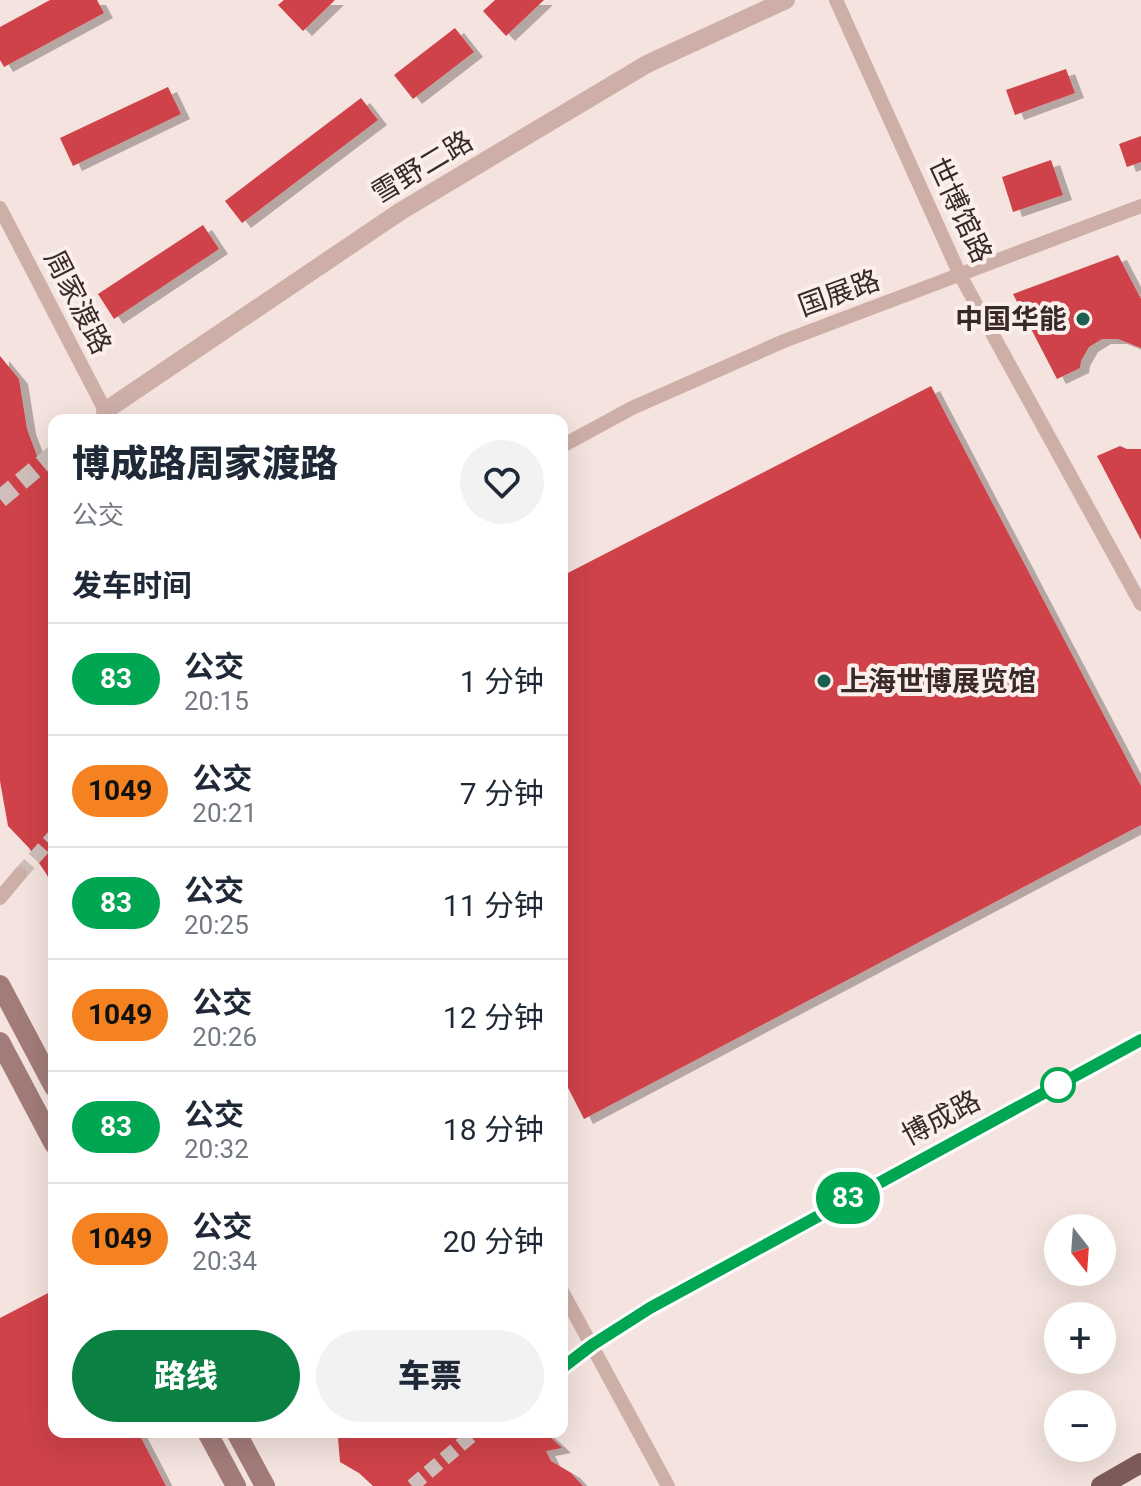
<!DOCTYPE html>
<html lang="zh">
<head>
<meta charset="utf-8">
<style>
  body { margin:0; font-family:Roboto,"Noto Sans SC",sans-serif; background:#f2f2f3; color:#1f2937; height:100vh; display:flex; flex-direction:column; font-size:30px; white-space:nowrap }
  * { box-sizing:border-box; margin:0 }
  p { font-size:26px; color:#747a83 }
  .icon { flex:none; width:44px; height:44px; fill:none; stroke:currentColor; stroke-width:2; stroke-linecap:round; stroke-linejoin:round }
  .map { position:relative; flex:1; overflow:hidden }
  .side { position:absolute; left:48px; top:414px; width:520px; height:1024px; display:flex; flex-direction:column; background:#fff; border-radius:16px; box-shadow:0 8px 32px #0002 }
  .side>* { flex:none }
  .badge { padding:0 16px; border-radius:26px; font-size:28px; line-height:52px }
  .needle { width:52px; rotate:163deg }
  .controls { position:absolute; left:1044px; top:1214px; display:grid; gap:16px }
  .controls a { display:grid; place-items:center; width:72px; height:72px; border-radius:50%; background:#fff; box-shadow:0 8px 32px #0002; font-size:40px }
  .map>.badge { position:absolute; translate:-50% -50%; box-shadow:0 0 0 4px #fff }
  h2 { padding:0 24px; font-size:30px; line-height:72px }
  .round { display:grid; place-items:center; flex:none; width:84px; height:84px; border-radius:42px; background:#f2f2f3 }
  .headline { display:flex; align-items:center; justify-content:space-between; height:136px; padding:0 24px }
  h1 { font-size:38px; font-weight:800; line-height:60px }
  .cta { display:flex; gap:16px; margin-top:auto; padding:16px 24px }
  .cta a { flex:1; height:92px; border-radius:48px; background:#0b8043; color:#fff; font-size:32px; font-weight:800; line-height:92px; text-align:center }
  .cta a+a { background:#f2f2f3; color:#1f2937 }
  ul { padding:0; list-style:none }
  li { display:flex; align-items:center; gap:24px; height:112px; padding:0 24px; border-top:2px solid #e0e1e3 }
  li div { flex:1 }
  li b { display:block; font-size:30px }
  li em { font-style:normal }
  li .badge { min-width:88px; font-weight:700; text-align:center }
  .map>svg:first-child { display:block }
</style>
</head>
<body>
<div class="map">
<svg width="1141" height="1486" viewBox="0 0 1141 1486">
  <defs>
    <filter id="shadow"><feDropShadow dx="9" dy="5" stdDeviation="0" flood-color="#0004"/></filter>
  </defs>
  <rect width="100%" height="100%" fill="#f4e3de"/>
  <g fill="#cf4248" filter="url(#shadow)">
    <path d="M50,0H97L104,13L4,67L0,60V27Z"/>
    <path d="M284,0H335L303,31L278,5Z"/>
    <path d="M495,0H544L506,36L483,11Z"/>
    <path d="M455,28L474,52L413,99L394,75Z"/>
    <path d="M1066,69L1075,93L1015,115L1006,90Z"/>
    <path d="M168,87L181,114L73,166L60,138Z"/>
    <path d="M361,98L378,120L242,223L225,201Z"/>
    <path d="M1141,136V162L1127,167L1119,144Z"/>
    <path d="M1051,160L1063,195L1013,212L1002,177Z"/>
    <path d="M203,225L219,249L114,319L98,294Z"/>
    <path d="M1118,255L1141,299V348L1118,339H1102L1089,347L1081,361L1080,368L1057,379L1013,294Z"/>
    <path d="M0,356L19,379L27,429L37,456L54,480V892L47,875L29,848L8,826L0,781Z"/>
    <path d="M931,386L1141,786V825L584,1119L562,1076V576Z"/>
    <path d="M1120,446L1127,449H1141V540L1097,456Z"/>
    <path d="M54,1290V1432H138L166,1486H0V1318Z"/>
    <path d="M336,1432H545L562,1448L546,1451L551,1461L571,1473L583,1486H373L359,1473L340,1462L338,1438Z"/>
  </g>
  <g fill="none" stroke-linecap="round" stroke-linejoin="round">
    <g stroke="#cfbeba" stroke-width="14" stroke-dasharray="14 7" stroke-linecap="butt">
      <path d="M20,874L54,836"/>
      <path d="M412,1486L476,1432"/>
    </g>
    <path stroke="#cfbeba" stroke-width="18" stroke-dasharray="18 9" stroke-linecap="butt" d="M0,499L54,454"/>
    <g stroke="#ceafa8" stroke-width="14">
      <path d="M836,0L960,275L1141,604"/>
      <path d="M0,208L110,420"/>
      <path d="M562,446L632,408L784,341L1141,206"/>
      <path d="M0,898L20,874"/>
      <path d="M562,1291L668,1486"/>
      <path d="M562,1368L592,1345L650,1308L1141,1040"/>
    </g>
    <path stroke="#ceafa8" stroke-width="18" d="M105,411L401,211L647,64L786,0"/>
    <g stroke="#a27c79" stroke-width="20">
      <path d="M0,985L54,1087"/>
      <path d="M0,1042L54,1144"/>
      <path d="M207,1432L236,1486"/>
      <path d="M236,1432L265,1486"/>
    </g>
    <path stroke="#7d5b59" stroke-width="20" d="M1101,1486L1141,1463"/>
  </g>
  <g fill="none" stroke-linecap="round" stroke-linejoin="round">
    <defs>
      <path id="line" d="M562,1368L592,1345L650,1308L1141,1040"/>
    </defs>
    <use href="#line" stroke="#fff" stroke-width="18"/>
    <use href="#line" stroke="#00a651" stroke-width="12"/>
  </g>
  <g fill="#1b5f50" stroke="#fbefeb" stroke-width="3">
    <circle cx="1083" cy="319" r="8"/>
    <circle cx="824" cy="681" r="8"/>
  </g>
  <circle fill="#fff" stroke="#00a651" stroke-width="4" cx="1058" cy="1085" r="16"/>
  <g text-anchor="middle" dominant-baseline="central" stroke-width="8" stroke-linejoin="round" paint-order="stroke">
    <g font-size="28" fill="#3a2929" stroke="#fbefeb">
      <text transform="translate(422 167) rotate(-31)">雪野二路</text>
      <text transform="translate(960 210) rotate(65)">世博馆路</text>
      <text transform="translate(839 293) rotate(-20)">国展路</text>
      <text transform="translate(78 302) rotate(63)">周家渡路</text>
      <text transform="translate(941 1118) rotate(-28)">博成路</text>
    </g>
    <g font-size="28" font-weight="bold" fill="#3a2929" stroke="#fbefeb" text-anchor="end">
      <text x="1067" y="319">中国华能</text>
      <text x="840" y="681" text-anchor="start">上海世博展览馆</text>
    </g>
  </g>
</svg>
<div class="controls">
<a><svg class="needle" viewBox="-14 -14 28 28"><path d="M0-13l5 13h-10z" fill="#e53935"/><path d="M0 13l5-13h-10z" fill="#747a83"/></svg></a>
<a>+</a>
<a>−</a>
</div>
<b class="badge" style="left:848px;top:1198px;background:#00a651;color:#fff">83</b>
<section class="side">
<div class="headline"><div><h1>博成路周家渡路</h1><p>公交</p></div><a class="round"><svg class="icon" aria-label="heart" viewBox="0 0 24 24"><path d="M12 20l-8-8c-3-5 5-10 8-4 3-6 11-1 8 4z"/></svg></a></div>
<h2>发车时间</h2>
<ul>
<li><span class="badge" style="background:#00a651;color:#fff">83</span><div><b>公交</b><p>20:15</p></div><em>1 分钟</em></li>
<li><span class="badge" style="background:#f58220;color:#111">1049</span><div><b>公交</b><p>20:21</p></div><em>7 分钟</em></li>
<li><span class="badge" style="background:#00a651;color:#fff">83</span><div><b>公交</b><p>20:25</p></div><em>11 分钟</em></li>
<li><span class="badge" style="background:#f58220;color:#111">1049</span><div><b>公交</b><p>20:26</p></div><em>12 分钟</em></li>
<li><span class="badge" style="background:#00a651;color:#fff">83</span><div><b>公交</b><p>20:32</p></div><em>18 分钟</em></li>
<li><span class="badge" style="background:#f58220;color:#111">1049</span><div><b>公交</b><p>20:34</p></div><em>20 分钟</em></li>
</ul>
<div class="cta"><a>路线</a><a>车票</a></div>
</section>
</div>
</body>
</html>
